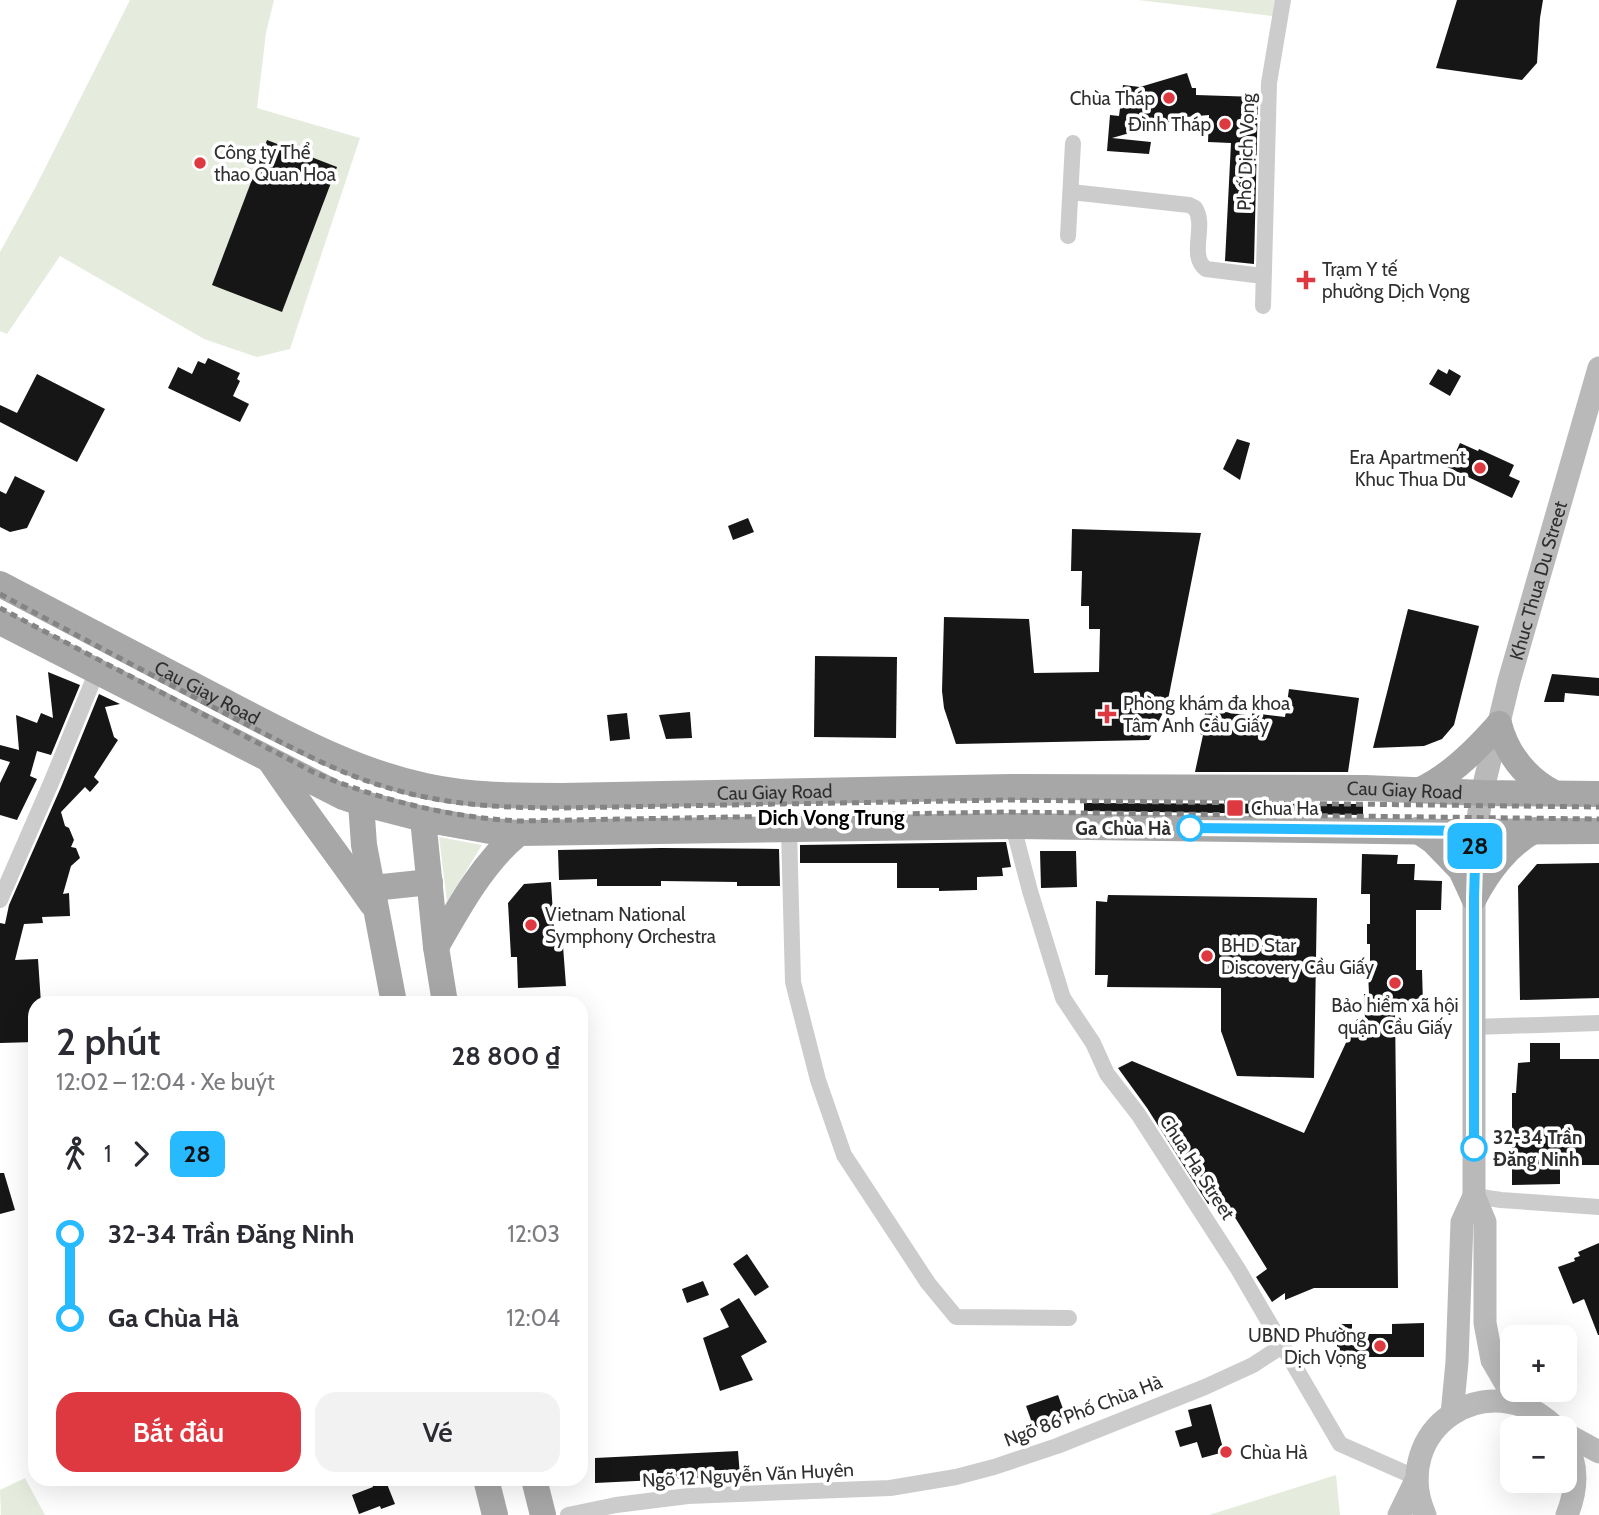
<!DOCTYPE html>
<html lang="vi">
<head>
<meta charset="utf-8">
<style>
  body { margin:0; font-family:Cabin,sans-serif; background:#f2f2f3; color:#2b2b33; height:100vh; display:flex; flex-direction:column; font-size:26px; white-space:nowrap }
  * { box-sizing:border-box; margin:0 }
  p { font-size:23px; color:#7c7c81 }
  .icon { flex:none; width:38px; height:38px; fill:none; stroke:currentColor; stroke-width:2; stroke-linecap:round; stroke-linejoin:round }
  .map { position:relative; flex:1; overflow:hidden }
  .details { position:absolute; left:28px; top:996px; width:560px; height:490px; display:flex; flex-direction:column; background:#fff; border-radius:21px; box-shadow:0 7px 28px #0002 }
  .details>* { flex:none }
  .badge { padding:0 14px; border-radius:10px; font-size:24px; line-height:46px }
  .buttons { position:absolute; left:1500px; top:1325px; display:grid; gap:14px }
  .buttons a { display:grid; place-items:center; width:77px; height:77px; border-radius:14px; background:#fff; box-shadow:0 7px 28px #0002; font-size:35px }
  .map>.badge { position:absolute; translate:-50% -50%; box-shadow:0 0 0 4px #fff }
  .legs { display:flex; align-items:center; gap:10px; height:77px; padding:0 28px; font-size:23px }
  .legs p { margin-inline-start:auto }
  .headline { display:flex; align-items:center; justify-content:space-between; height:119px; padding:0 28px }
  h1 { font-size:38px; font-weight:600; line-height:52px }
  .primary-button { display:flex; gap:14px; margin-top:auto; padding:14px 28px }
  .primary-button a { flex:1; height:80px; border-radius:21px; background:#de3941; color:#fff; font-size:28px; font-weight:600; line-height:80px; text-align:center }
  .primary-button a+a { background:#f2f2f3; color:#2b2b33 }
  ul { padding:0 28px; list-style:none }
  li { display:flex; align-items:center; gap:24px; height:84px; font-size:26px }
  li i { display:grid; place-items:center; width:10px; height:100%; margin:0 9px; background:currentColor }
  li i::after { content:''; width:18px; height:18px; margin:-9px; border:5px solid; border-radius:50%; background:#fff }
  li p { margin-inline-start:auto }
  li:first-child i { background:linear-gradient(#0000 50%,currentColor 0) }
  li:last-child i { background:linear-gradient(currentColor 50%,#0000 0) }
  .map>svg:first-child { display:block }
</style>
</head>
<body>
<div class="map">
<svg width="1599" height="1515" viewBox="0 0 1599 1515">
  <rect width="100%" height="100%" fill="#fff"/>
  <g fill="#e5ecde">
    <path d="M130,0H274L266,33L257,108L360,138L290,349L257,357L204,339L60,256L7,334L0,331V252L35,188Z"/>
    <path d="M1138,0H1276L1273,16Z"/>
    <path d="M439,837L482,845L447,902Z"/>
    <path d="M1336,1475L1340,1515H1209Z"/>
    <path d="M25,1478L45,1515H1L0,1490Z"/>
  </g>
  <g fill="#161616">
    <path d="M1457,0H1543L1540,18L1537,63L1522,80L1436,68Z"/>
    <path d="M1187,73L1192,88H1196V95L1258,97L1254,264L1225,261L1231,143L1208,142L1209,115L1186,117L1112,138L1151,142L1149,154L1107,151L1110,115L1119,116L1123,85L1140,87Z"/>
    <path d="M267,140L337,167L282,312L212,285Z"/>
    <path d="M208,358L240,373L237,379L240,381L233,396L249,404L240,422L168,388L178,367L192,374L198,361L205,364Z"/>
    <path d="M1438,369L1447,374L1449,369L1461,376L1450,396L1429,384Z"/>
    <path d="M37,374L105,409L77,462L0,422V405L17,413Z"/>
    <path d="M1237,439L1250,443L1240,480L1223,469Z"/>
    <path d="M1460,443L1478,451L1479,449L1514,465L1509,476L1520,481L1512,498L1443,465L1448,453L1454,456Z"/>
    <path d="M15,476L45,491L27,528L10,532L0,527V491L6,494Z"/>
    <path d="M748,518L754,532L733,540L728,526Z"/>
    <path d="M1072,529L1201,533L1167,705L1149,740L956,744L944,708L942,691L944,617L1029,619L1034,673L1099,672L1100,629H1089V606H1081L1082,571H1071Z"/>
    <path d="M1408,609L1479,626L1454,725L1442,739L1424,746L1373,748Z"/>
    <path d="M815,656L897,657L896,738L814,737Z"/>
    <path d="M48,672L80,685L51,755L37,751L30,776L37,779L17,820L0,815V783L10,762L0,759V745L19,750L16,715L37,723L41,713L53,718Z"/>
    <path d="M1552,674L1599,678V696L1565,693L1564,702H1544Z"/>
    <path d="M1289,689L1359,698L1348,772H1195L1203,735L1200,734L1206,709L1252,716V713L1285,717Z"/>
    <path d="M99,694L120,704L105,707L114,737L118,740L94,777L99,782L90,792L85,787L61,812L65,826L69,828L74,840L71,847L76,848L80,858L71,866L63,894L69,893L70,916L42,917L43,923L24,924L15,960L38,959L41,1003H35V1042L0,1043V923L5,924L9,905L61,787Z"/>
    <path d="M690,712L692,738L666,739L659,715Z"/>
    <path d="M627,713L630,739L610,741L607,715Z"/>
    <path d="M1084,803L1363,804V815L1084,811Z"/>
    <path d="M1006,842L1011,867L1002,868L1003,876L977,877V890L939,891V888H897V863H800V845Z"/>
    <path d="M661,848L779,849L780,886H737V882L661,881V886H597V879L559,880L558,850Z"/>
    <path d="M1040,851H1076L1077,887L1041,888Z"/>
    <path d="M1362,854L1398,855L1397,864H1415L1414,880L1442,881L1441,910H1416V970H1422L1423,1004L1395,1006L1398,1288H1314L1285,1300V1293L1272,1302L1256,1277L1267,1269L1226,1203L1208,1204L1147,1108L1118,1068L1132,1061L1304,1133L1357,1019H1365L1364,994H1369L1368,972H1370V944H1367V924H1370V894H1361Z"/>
    <path d="M1599,863V998L1520,1000L1518,886L1537,864Z"/>
    <path d="M551,882L555,946H563L566,986L518,988L517,957H511L508,903L524,884Z"/>
    <path d="M1108,895L1317,898L1314,1078L1237,1076L1221,1031V988L1107,987L1108,975H1095L1096,901L1107,902Z"/>
    <path d="M1530,1043H1560V1059H1599V1165H1560V1184L1512,1185V1093H1516L1518,1063L1530,1062Z"/>
    <path d="M0,1173H4L15,1210L0,1214Z"/>
    <path d="M1599,1243V1335H1598L1584,1299L1573,1304L1558,1267L1575,1261L1574,1258L1580,1256L1578,1252Z"/>
    <path d="M747,1254L769,1287L755,1296L733,1264Z"/>
    <path d="M703,1281L709,1295L687,1303L682,1289Z"/>
    <path d="M739,1298L767,1342L741,1356L753,1380L720,1391L703,1338L729,1327L720,1309Z"/>
    <path d="M1424,1323V1357H1337V1324H1352V1334H1392V1324Z"/>
    <path d="M1058,1395L1067,1420L1035,1431L1026,1406Z"/>
    <path d="M1211,1404L1224,1452L1202,1458L1197,1442L1180,1447L1175,1431L1192,1426L1188,1410Z"/>
    <path d="M738,1451L740,1476L595,1483V1458Z"/>
    <path d="M385,1479L395,1504L381,1509L380,1506L359,1514L352,1495L373,1487L372,1484Z"/>
  </g>
  <g fill="none" stroke-linecap="round" stroke-linejoin="round">
    <g stroke="#ccc" stroke-width="16">
      <path d="M1071,192L1189,205L1195,208C1207,226 1188,256 1206,269L1263,276"/>
      <path d="M1068,236L1073,143"/>
      <path d="M1263,306L1269,83L1283,0"/>
      <path d="M1013,826L1030,891L1063,998L1093,1043L1107,1074L1138,1114L1238,1269L1340,1444L1417,1478"/>
      <path d="M789,830L793,982L818,1080L844,1155L928,1283L956,1317L1069,1318"/>
      <path d="M0,900L51,783L97,671"/>
      <path d="M1474,1027L1599,1023"/>
      <path d="M1474,1196L1501,1200L1599,1207"/>
      <path d="M568,1515L616,1505L688,1496L890,1488L956,1477L994,1467L1057,1446L1205,1387L1253,1365L1282,1346"/>
    </g>
    <g stroke="#b9b9b9" stroke-width="23">
      <path id="s1" d="M1517,1403L1492,1360L1485,1323V1222L1474,1196V898L1476,831L1482,793L1509,681L1599,368"/>
      <path d="M1452,1414L1457,1362L1462,1222L1474,1196"/>
      <path d="M1564,1433L1599,1452"/>
      <path d="M1564,1440C1579,1464 1577,1490 1567,1515"/>
      <path d="M1399,1515L1417,1478"/>
      <path d="M1425,1515C1388,1430 1489,1361 1556,1428"/>
    </g>
    <g stroke="#a7a7a7" stroke-width="26">
      <path id="s2" d="M0,584C72,622 144,659 216,697C283,732 351,770 425,786C470,796 517,796 562,796L1011,787L1365,788L1482,793L1599,794"/>
      <path d="M0,622L343,797L361,803L423,819L490,831L519,833L1013,826L1452,832L1599,831"/>
      <path d="M1499,724C1507,754 1526,778 1554,793"/>
      <path d="M271,762C303,810 339,856 372,904"/>
      <path d="M1420,790C1449,777 1478,748 1499,724"/>
      <path d="M361,803L364,845L394,1003"/>
      <path d="M423,819L436,947L445,1003"/>
      <path d="M1417,830L1433,841L1461,870L1474,898"/>
      <path d="M373,888L430,882"/>
      <path d="M1474,898C1489,870 1507,846 1535,830"/>
      <path d="M436,947C458,908 484,861 519,833"/>
      <path d="M486,1479L495,1515"/>
      <path d="M534,1479L543,1515"/>
    </g>
    <g stroke="#848484" stroke-width="5" stroke-dasharray="7 5" stroke-linecap="butt">
      <path d="M0,594C78,636 157,678 236,719C288,745 339,775 396,790C449,805 504,808 559,808L1006,800L1599,807"/>
      <path d="M0,608L315,773C380,800 448,817 518,821L1005,812L1599,819"/>
    </g>
  </g>
  <g fill="none" stroke-linecap="round" stroke-linejoin="round">
    <defs>
      <path id="line-1" d="M1190,828L1476,831L1474,898V1148"/>
    </defs>
    <use href="#line-1" stroke="#fff" stroke-width="16"/>
    <use href="#line-1" stroke="#27baff" stroke-width="10"/>
  </g>
  <g fill="#de3941" stroke="#fff" stroke-width="2.5">
    <circle cx="1169" cy="98" r="7"/>
    <circle cx="1225" cy="124" r="7"/>
    <circle cx="200" cy="163" r="7"/>
    <path d="M1302.5 269.5h7v7h7v7h-7v7h-7v-7h-7v-7h7z"/>
    <circle cx="1480" cy="468" r="7"/>
    <path d="M1103.5 703.5h7v7h7v7h-7v7h-7v-7h-7v-7h7z"/>
    <rect x="1226" y="799" width="18" height="18" rx="3.5"/>
    <circle cx="531" cy="925" r="7"/>
    <circle cx="1207" cy="956" r="7"/>
    <circle cx="1395" cy="983" r="7"/>
    <circle cx="1380" cy="1346" r="7"/>
    <circle cx="1226" cy="1452" r="7"/>
  </g>
  <g fill="#fff" stroke="#27baff" stroke-width="3.5">
    <circle cx="1190" cy="828" r="12"/>
    <circle cx="1474" cy="1148" r="12"/>
  </g>
  <g text-anchor="middle" dominant-baseline="central" stroke-width="7" stroke-linejoin="round" paint-order="stroke">
    <g font-size="19" fill="#2f2f2f" stroke="#fff" text-anchor="start">
      <text x="1155" y="98" text-anchor="end">Chùa Tháp</text>
      <text x="1211" y="124" text-anchor="end">Đình Tháp</text>
      <text x="214" y="152">Công ty Thể<tspan x="214" dy="22">thao Quan Hoa</tspan></text>
      <text x="1322" y="269">Trạm Y tế<tspan x="1322" dy="22">phường Dịch Vọng</tspan></text>
      <text x="1466" y="457" text-anchor="end">Era Apartment<tspan x="1466" dy="22">Khuc Thua Du</tspan></text>
      <text x="1123" y="703">Phòng khám đa khoa<tspan x="1123" dy="22">Tâm Anh Cầu Giấy</tspan></text>
      <text x="1251" y="808">Chua Ha</text>
      <text x="545" y="914">Vietnam National<tspan x="545" dy="22">Symphony Orchestra</tspan></text>
      <text x="1221" y="945">BHD Star<tspan x="1221" dy="22">Discovery Cầu Giấy</tspan></text>
      <text x="1395" y="1005" text-anchor="middle">Bảo hiểm xã hội<tspan x="1395" dy="22">quận Cầu Giấy</tspan></text>
      <text x="1366" y="1335" text-anchor="end">UBND Phường<tspan x="1366" dy="22">Dịch Vọng</tspan></text>
      <text x="1240" y="1452">Chùa Hà</text>
    </g>
    <g font-size="19" fill="#2f2f2f" stroke="#fff">
      <text transform="translate(1246 152) rotate(-88)">Phố Dịch Vọng</text>
      <text stroke="none"><textPath href="#s1" startOffset="840">Khuc Thua Du Street</textPath></text>
      <text stroke="none"><textPath href="#s2" startOffset="234">Cau Giay Road</textPath></text>
      <text stroke="none"><textPath href="#s2" startOffset="1452">Cau Giay Road</textPath></text>
      <text stroke="none"><textPath href="#s2" startOffset="822">Cau Giay Road</textPath></text>
      <text transform="translate(1197 1167) rotate(57)">Chua Ha Street</text>
      <text transform="translate(1083 1411) rotate(-21)">Ngõ 86 Phố Chùa Hà</text>
      <text transform="translate(748 1475) rotate(-3)">Ngõ 12 Nguyễn Văn Huyên</text>
    </g>
    <g font-size="19" font-weight="bold" fill="#2f2f2f" stroke="#fff" text-anchor="end">
      <text x="1171" y="828">Ga Chùa Hà</text>
      <text x="1493" y="1137" text-anchor="start">32-34 Trần<tspan x="1493" dy="22">Đăng Ninh</tspan></text>
    </g>
    <g font-size="21" font-weight="bold" fill="#000" stroke="#fff">
      <text x="831" y="817">Dich Vong Trung</text>
    </g>
  </g>
</svg>
<div class="buttons">
<a>+</a>
<a>−</a>
</div>
<b class="badge" style="left:1475px;top:846px;background:#27baff;color:#111">28</b>
<section class="details">
<div class="headline"><div><h1>2 phút</h1><p>12:02 – 12:04 · Xe buýt</p></div><b>28 800 ₫</b></div>
<div class="legs"><svg class="icon" aria-label="walk" viewBox="0 0 24 24"><circle cx="13" cy="4" r="2"/><path d="M13 8l-2 6 4 7M11 14l-3 7M7 12l3-4h3l4 4"/></svg>1<svg class="icon" aria-label="forward" viewBox="0 0 24 24"><path d="M9 5l7 7-7 7"/></svg><b class="badge" style="background:#27baff;color:#111">28</b></div>
<ul>
<li><i style="color:#27baff"></i><b>32-34 Trần Đăng Ninh</b><p>12:03</p></li>
<li><i style="color:#27baff"></i><b>Ga Chùa Hà</b><p>12:04</p></li>
</ul>
<div class="primary-button"><a>Bắt đầu</a><a>Vé</a></div>
</section>
</div>
</body>
</html>
